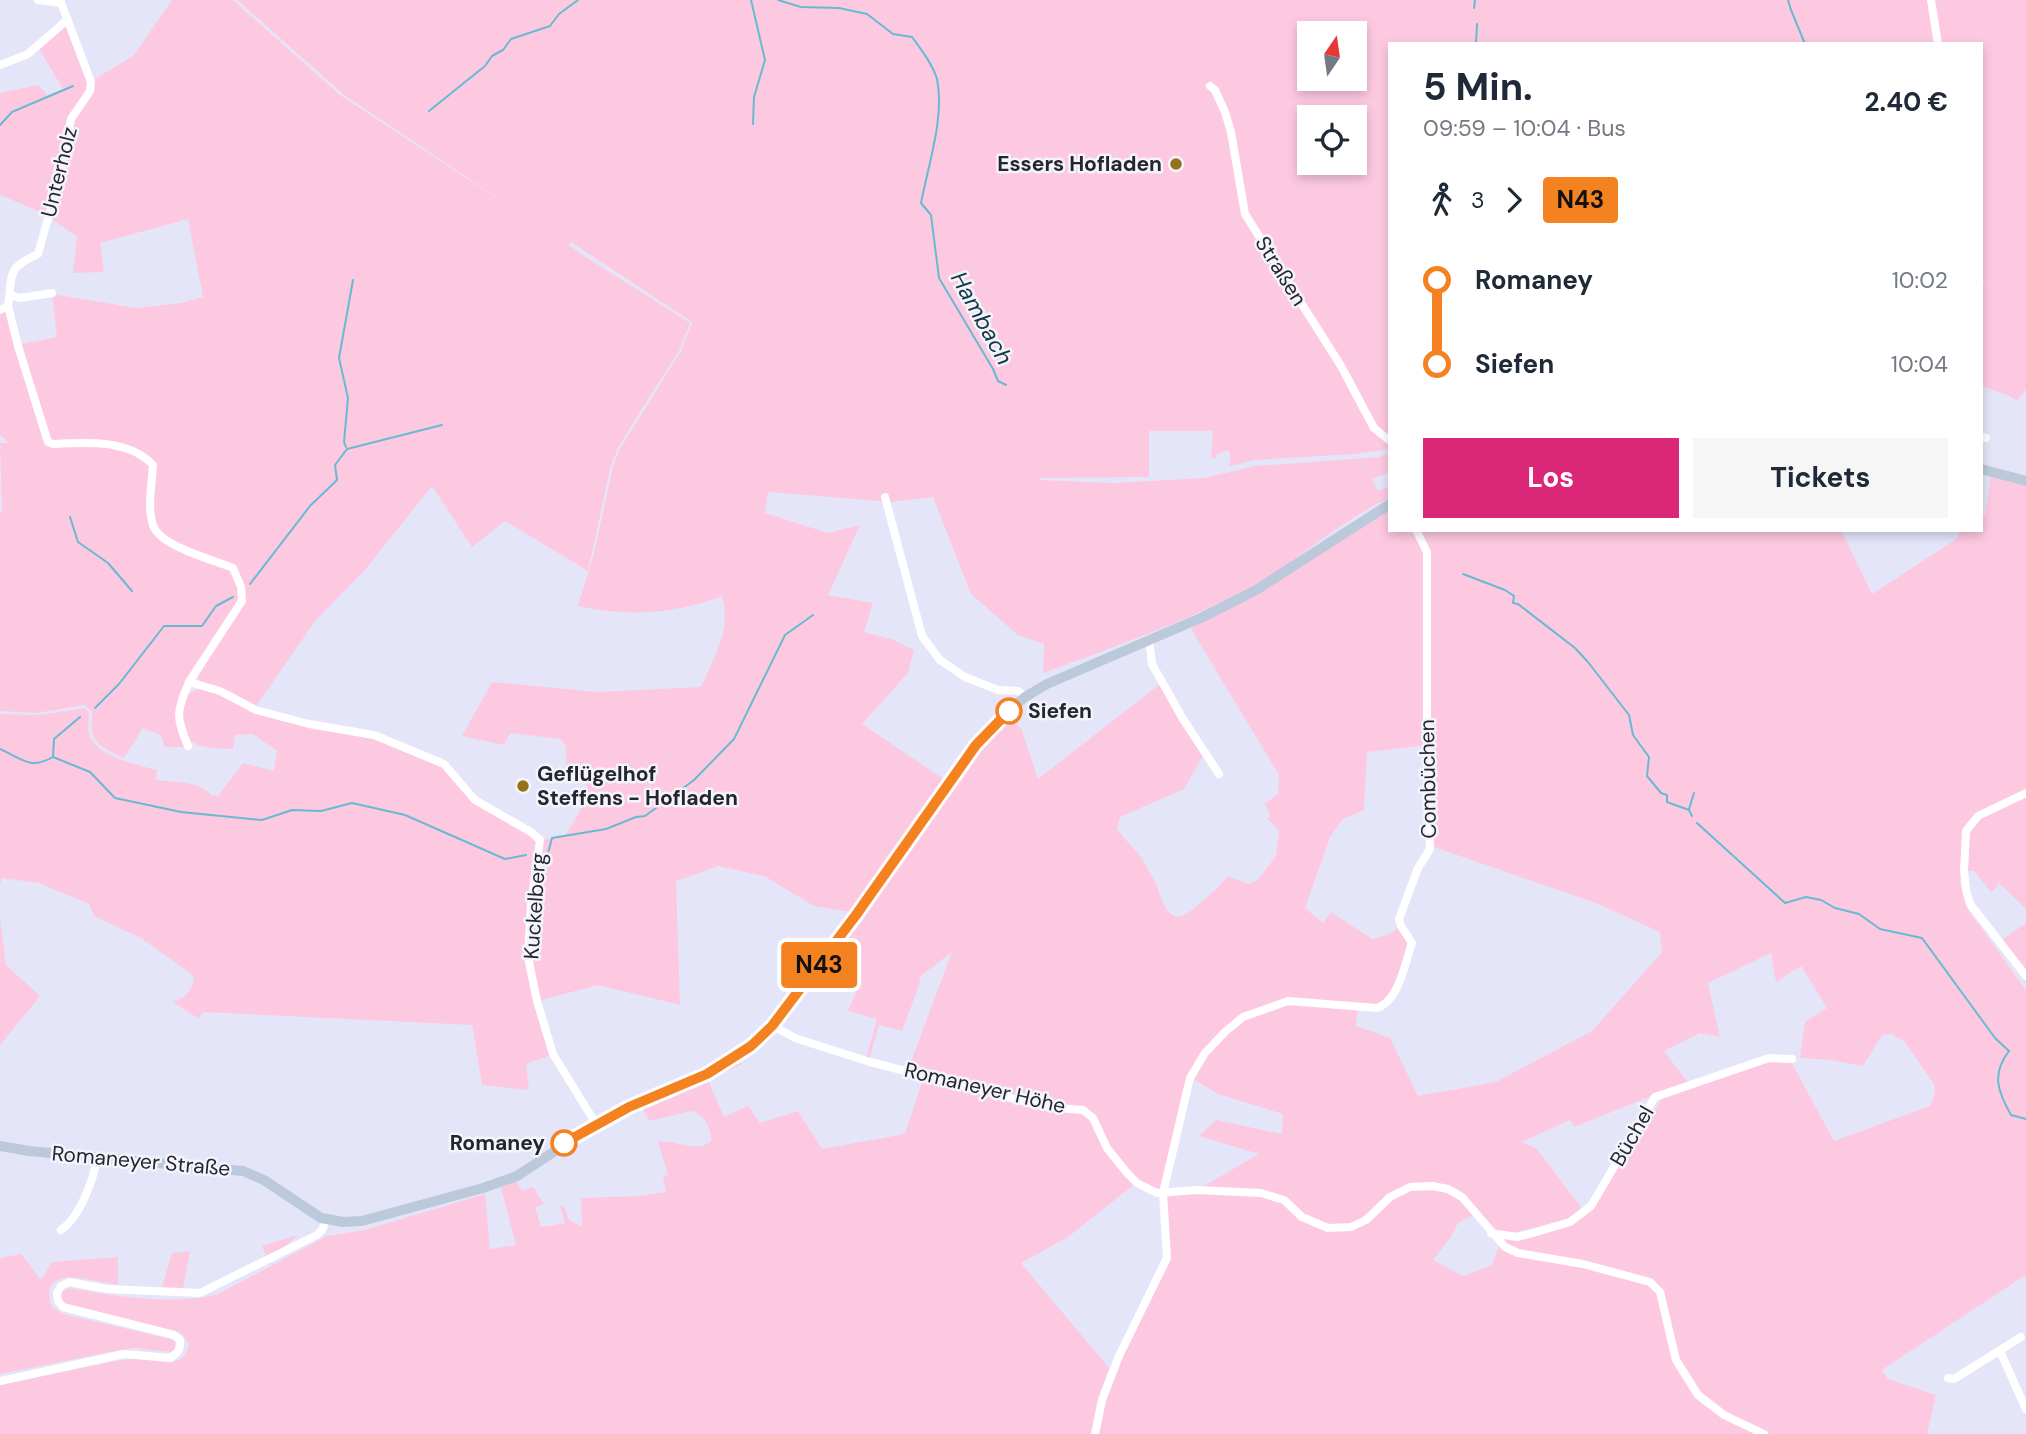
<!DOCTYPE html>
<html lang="de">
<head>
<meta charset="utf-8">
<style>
  body { margin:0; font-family:"DM Sans",sans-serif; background:#f6f6f7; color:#1f2937; height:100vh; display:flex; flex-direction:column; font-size:26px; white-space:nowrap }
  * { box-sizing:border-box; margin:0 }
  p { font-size:23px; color:#747a83 }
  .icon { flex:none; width:38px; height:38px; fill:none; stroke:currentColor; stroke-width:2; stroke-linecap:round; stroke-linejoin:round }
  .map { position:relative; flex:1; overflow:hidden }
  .side { position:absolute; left:1388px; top:42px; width:595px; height:490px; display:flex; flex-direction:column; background:#fff; border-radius:0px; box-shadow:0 4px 10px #0003 }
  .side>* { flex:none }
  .badge { padding:0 14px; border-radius:5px; font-size:24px; line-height:46px }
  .needle { width:46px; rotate:13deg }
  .fabs { position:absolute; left:1297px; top:21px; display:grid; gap:14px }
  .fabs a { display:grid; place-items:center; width:70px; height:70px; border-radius:0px; background:#fff; box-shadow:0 4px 10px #0003; font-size:35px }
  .map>.badge { position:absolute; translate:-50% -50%; box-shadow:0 0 0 4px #fff }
  .legs { display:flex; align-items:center; gap:10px; height:77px; padding:0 35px; font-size:23px }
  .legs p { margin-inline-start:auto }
  .headline { display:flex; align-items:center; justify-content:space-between; height:119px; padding:0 35px }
  h1 { font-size:38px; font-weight:700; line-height:52px }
  .cta { display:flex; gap:14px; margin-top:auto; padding:14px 35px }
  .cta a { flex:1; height:80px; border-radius:0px; background:#db2777; color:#fff; font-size:28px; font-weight:700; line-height:80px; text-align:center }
  .cta a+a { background:#f6f6f7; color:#1f2937 }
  ul { padding:0 35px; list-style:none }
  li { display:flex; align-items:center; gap:24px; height:84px; font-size:26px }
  li i { display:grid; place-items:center; width:10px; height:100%; margin:0 9px; background:currentColor }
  li i::after { content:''; width:18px; height:18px; margin:-9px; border:5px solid; border-radius:50%; background:#fff }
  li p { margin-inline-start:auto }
  li:first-child i { background:linear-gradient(#0000 50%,currentColor 0) }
  li:last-child i { background:linear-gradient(currentColor 50%,#0000 0) }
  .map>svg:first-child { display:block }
</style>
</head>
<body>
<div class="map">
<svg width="2026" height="1434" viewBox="0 0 2026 1434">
  <rect width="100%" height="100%" fill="#e5e5fa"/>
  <g fill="#fdc9e1" fill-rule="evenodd">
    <path d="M172,0H233L340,95L530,220L343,94L237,0H1931L1939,44H1390L1389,449L1355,454L1254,460L1230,466V453L1228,450L1217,454L1216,459L1211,457L1213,431H1149V477L1041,478L1040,480L1114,483L1204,478L1255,466L1379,457L1389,453V472L1372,479L1378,491L1389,487V498C1339,521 1299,561 1250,587C1184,623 1113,647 1043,673L1044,644L1018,635L971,594L933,497L891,502L768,492L765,513L828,533L860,525L828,595L873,603L864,632L891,639L914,650L908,673L862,724L945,780L856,913L814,906L764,876L718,866L676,881L680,1005L598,985L538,1001L531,958L534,905L542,840L565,836L585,802L588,769L566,765V747L561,739L510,733L504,745L462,736L492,682L597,692L701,687C714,657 732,629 722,596C678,614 624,617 578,606L594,553L613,466L620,449L681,351L692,322L571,242L569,245L581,254L690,323L679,351L641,410L618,448L611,465L588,571L505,521L472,547L432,486L364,571L316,620L254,709L198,680V672L217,643L215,641C201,666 178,685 177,715C176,727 186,737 183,747H165L161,735L143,728L124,758C96,744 90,744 92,712L85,705L36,713L0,711V514L2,512L0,443H9L0,435V311L7,307L17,346L47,441C59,448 77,444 91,443C111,443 139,451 152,466C151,484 146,510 153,528C159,544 210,562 226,564L185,549L157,532L153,524L152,512L154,466C142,450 114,442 93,441C79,441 63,445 49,441L18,345L57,337L52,294L137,308L181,303L203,297L188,219L100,243L104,272L73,273L77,237L49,217L62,173L72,119L91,91L92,81L134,55ZM1309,33H1354V79H1309ZM1309,117H1354V163H1309Z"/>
    <path d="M1933,0H2026V389L2017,401L2010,396L1981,386V287L1985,280L1981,278V44H1940Z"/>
    <path d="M67,21L90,83L89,90L70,119L48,215L0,195V93L38,85L47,95L63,89L38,47Z"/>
    <path d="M1991,475L2026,485V909L1998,882L1997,887L1991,892L1974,871L1962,870L1960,881L1968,910L2026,990V1278L2024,1276L1882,1370L1888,1379L1936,1395L1927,1434H1770L1726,1415L1699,1394L1688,1379L1678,1360L1670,1335L1662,1291L1649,1280L1616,1270L1517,1251L1500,1240L1571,1220L1592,1208L1665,1094L1769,1059L1790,1060L1834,1141L1930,1106L1935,1094L1934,1084L1904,1041L1892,1034L1882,1035L1863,1066L1830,1060L1800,1058L1805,1022L1827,1008L1801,966L1776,982L1771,953L1708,983L1720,1037L1700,1033L1664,1051L1689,1084L1664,1091L1574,1127L1570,1120L1521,1142L1537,1149L1583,1210L1570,1218L1498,1237C1476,1212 1457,1181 1419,1186C1447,1191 1455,1190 1475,1214L1458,1223L1451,1237L1433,1260L1463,1276L1492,1265L1500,1244L1518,1255L1584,1266L1648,1283L1659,1293L1675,1360L1697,1395L1723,1416L1761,1434H1099L1110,1383L1168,1259L1167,1195L1190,1194L1259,1154L1199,1136L1216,1120L1282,1134L1283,1114L1218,1094L1192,1078L1206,1053L1227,1031L1244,1018L1290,1002L1358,1008L1356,1026L1390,1038L1418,1096L1496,1082L1592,1031L1662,952L1660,932L1596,903L1431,846L1430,555L1419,530H1841L1872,594L1958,538L1959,530H1981V514L1985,515Z"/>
    <path d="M1389,509L1390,530H1413L1426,554L1428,745L1367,752L1364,810L1343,819L1330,837L1305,908L1323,923L1331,912L1372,939L1387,935L1400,927L1411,942L1392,996L1377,1007L1288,999L1226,1029L1190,1077L1165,1194L1139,1180L1108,1146L1089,1111L1037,1103L909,1067L952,952L918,978L921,980L902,1031L879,1025L869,1060L866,1059L877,1019L848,1011L860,983L830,963L865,917L859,914L978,749L1003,726L1015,724L1021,728L1038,779L1160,684L1204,754L1184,789L1120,817L1117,828C1124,841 1137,849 1144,862C1148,870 1154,878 1157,887C1167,914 1173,929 1200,903C1210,894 1220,887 1227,876L1248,884L1257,881L1276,856L1279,831L1267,818L1271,816L1269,814L1270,812L1264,804L1278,794L1279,775L1191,629L1202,620Z"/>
    <path d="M198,689H207L238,704L374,735L445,765L475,802L530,833L539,843L529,958L552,1055L526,1064L529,1090L482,1085L472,1025L203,1012L198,1018L173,1002C185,999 194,988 194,976L141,938L94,916L89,904L39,883L2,878L0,885V714L39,715L85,708C93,716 86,724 89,734C95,756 137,765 157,770L156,780C173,782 200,781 211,795L218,796L243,763L274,771L277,751L253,734L235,735L233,749C213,748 185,750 181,724C179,716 185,703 186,695Z"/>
    <path d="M0,919L6,965L40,996L0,1045Z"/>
    <path d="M2026,923V971L2000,941Z"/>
    <path d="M740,1061L742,1064L708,1080L724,1117L748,1106L760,1123L798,1111L822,1149L905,1134L924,1076L1078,1111L1089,1118L1135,1184L1068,1237L1021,1263L1109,1368L1097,1402L1092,1434H0V1385L121,1360C131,1359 140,1359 149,1360C167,1362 184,1367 189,1344L182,1333L66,1304L61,1302V1292L69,1288C112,1296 176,1306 218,1294L327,1236L365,1230L485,1194L490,1249L516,1245L501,1188L516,1180L522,1191L533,1187L544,1204L535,1207L541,1227L565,1223L560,1206H564L569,1220L582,1227L581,1198L639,1196L666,1192L663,1176L668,1175L658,1142C675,1139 696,1154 711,1141C712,1129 704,1114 692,1111L649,1121L643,1109H639L675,1095Z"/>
    <path d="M298,1235L287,1245L266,1257L262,1246Z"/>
    <path d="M190,1251L183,1288L162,1287L172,1253Z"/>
    <path d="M21,1254L41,1280L52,1262L118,1257V1285C94,1282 37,1261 52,1307L63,1314L170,1339L175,1342V1350L170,1352L135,1348L120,1350L0,1374V1258Z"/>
  </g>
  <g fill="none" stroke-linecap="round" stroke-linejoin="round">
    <g stroke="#68bad3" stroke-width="2">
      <path d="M751,0L765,60L754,97L753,124"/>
      <path d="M778,0L801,7L839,8L867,14L893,34L912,37C921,49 933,65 937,79C945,116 928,166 921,203L931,215L939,278L993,369L998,381L1006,385"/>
      <path d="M1788,0L1791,10L1805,44"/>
      <path d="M1474,8L1475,0"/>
      <path d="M1476,44L1477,24"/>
      <path d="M429,111L485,66L492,56L503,50L511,39L550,26L559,14L578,0"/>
      <path d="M0,125L12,112L73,86"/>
      <path d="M346,447L344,442L348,398L339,358L353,280"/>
      <path d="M70,517L78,542L108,563L132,591"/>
      <path d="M1463,574L1505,590L1514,596L1513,603L1518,604L1575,648L1588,662L1629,715L1633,735L1649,757L1647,776L1661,793L1667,795V802L1689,810L1692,816"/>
      <path d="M250,584L310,506L337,480L335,465L347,449L442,425"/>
      <path d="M95,708L119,684L164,626H202L216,606L233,597"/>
      <path d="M0,749C22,759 30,770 53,757L90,772L115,798L181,812L262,820L292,810L321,811L352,803L405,815L505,859L526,855"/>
      <path d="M53,757L54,739L80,717"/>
      <path d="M1689,809L1694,793"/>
      <path d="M1697,823L1785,903L1806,897L1821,900L1835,908L1859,914L1880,929L1922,938L1995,1038L2009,1051C1991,1074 1998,1092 2011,1115L2026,1119"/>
      <path d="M548,853L552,838L606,829L636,817L645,816L694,780L734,739L785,635L813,615"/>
    </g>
    <g stroke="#fff" stroke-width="8">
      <path d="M38,0L61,3"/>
      <path d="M1931,0L1938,44"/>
      <path d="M0,65L28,54L67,20"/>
      <path d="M1210,86L1215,90L1225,112L1231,132L1245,214L1341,366L1374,428L1390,441"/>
      <path d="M10,295L20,298L52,293"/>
      <path d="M8,306L18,346L48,442L53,444C86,442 129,439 153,465C152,483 147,508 153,525C159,546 214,560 233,568L241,587L242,601L189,682"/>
      <path d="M0,310L8,306C13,274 5,269 38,254L61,172L71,119L90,91L91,82L60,0"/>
      <path d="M1981,437L1986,438"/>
      <path d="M885,497L922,636L940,660L965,677L998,690L1018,691L1025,697"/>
      <path d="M1149,639L1152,664L1183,719L1219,774"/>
      <path d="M188,746C176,717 176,712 189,682L220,691L256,710L309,724L374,735L444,764L475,800L531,832L540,840L531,904L528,957L537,1001L553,1054L596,1124"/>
      <path d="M2026,793L1978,816L1966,831L1964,870L1966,890L1970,904L2026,976"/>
      <path d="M773,1026L795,1038L870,1062L1046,1107L1083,1110L1093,1118L1107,1148L1127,1173L1137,1183L1157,1193L1197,1190L1261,1193L1284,1200L1302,1217L1328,1228L1351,1227L1366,1220L1390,1197L1410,1187L1432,1186L1448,1189L1462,1197L1505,1247L1518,1253L1583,1264L1650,1282L1660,1292L1676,1360L1698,1395L1724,1415L1764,1434"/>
      <path d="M61,1230C80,1217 94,1179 97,1157"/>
      <path d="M1491,1233L1517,1237L1533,1233L1570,1222L1591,1206L1655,1097L1769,1058L1792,1059"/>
      <path d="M2000,1351L2026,1409"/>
      <path d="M1948,1378L1954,1379L2021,1337"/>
      <path d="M0,1381L124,1354L170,1358C178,1353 181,1349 180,1340L174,1335L63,1307L58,1301L57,1293L61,1286L69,1282L107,1289L200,1293L317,1235L322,1230L326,1220"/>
      <path d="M1095,1434L1102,1400L1119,1356L1167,1258L1163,1193L1190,1078L1205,1053L1226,1031L1243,1017L1288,1001L1377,1008C1399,1001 1405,963 1412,943L1401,926L1399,919L1418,868L1430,849L1427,771V552L1416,530"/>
    </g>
    <g stroke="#bbc9db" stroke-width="10">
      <path d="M1981,469L2026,481"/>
      <path d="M0,1146L29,1151L243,1171L264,1180L321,1218L343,1222L362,1221L483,1188L517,1176L596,1124L707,1074L751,1046L773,1026L856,915L976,745L1007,712L1025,697L1047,684L1203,617L1256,590L1390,504"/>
    </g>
  </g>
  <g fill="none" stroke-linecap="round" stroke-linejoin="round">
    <defs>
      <path id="line-1" d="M564,1143L629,1107L707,1074L751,1046L772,1026L856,915L976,745L1009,711"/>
    </defs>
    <use href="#line-1" stroke="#fff" stroke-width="16"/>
    <use href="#line-1" stroke="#f58220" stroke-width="10"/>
  </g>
  <g fill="#95721a" stroke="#f3f4fc" stroke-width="2.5">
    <circle cx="1176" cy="164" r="7"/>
    <circle cx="523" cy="786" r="7"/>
  </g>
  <g fill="#fff" stroke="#f58220" stroke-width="3.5">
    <circle cx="1009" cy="711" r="12"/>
    <circle cx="564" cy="1143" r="12"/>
  </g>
  <g text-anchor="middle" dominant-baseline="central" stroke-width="5" stroke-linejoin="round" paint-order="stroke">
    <g font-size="21" font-weight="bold" fill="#25252d" stroke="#f3f4fc" text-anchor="end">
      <text x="1162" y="164">Essers Hofladen</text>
      <text x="537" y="774" text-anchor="start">Geflügelhof<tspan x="537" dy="24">Steffens - Hofladen</tspan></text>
    </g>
    <g font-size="21" fill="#25252d" stroke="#f3f4fc">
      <text transform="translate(59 172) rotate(-76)">Unterholz</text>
      <text transform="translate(1281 271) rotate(58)">Straßen</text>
      <text transform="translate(1428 779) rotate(-91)">Combüchen</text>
      <text transform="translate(535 906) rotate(-86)">Kuckelberg</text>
      <text transform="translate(985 1088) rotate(13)">Romaneyer Höhe</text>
      <text transform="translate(1632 1136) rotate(-60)">Büchel</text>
      <text transform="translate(141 1161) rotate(5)">Romaneyer Straße</text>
    </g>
    <g font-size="21" font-weight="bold" fill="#25252d" stroke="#f3f4fc" text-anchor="start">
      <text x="1028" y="711">Siefen</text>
      <text x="545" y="1143" text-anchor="end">Romaney</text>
    </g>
    <g font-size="23" font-style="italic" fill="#123843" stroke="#f3f4fc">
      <text transform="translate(982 318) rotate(61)">Hambach</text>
    </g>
  </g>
</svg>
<div class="fabs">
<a><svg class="needle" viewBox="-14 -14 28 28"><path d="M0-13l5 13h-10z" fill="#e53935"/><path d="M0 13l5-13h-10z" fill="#747a83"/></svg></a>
<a><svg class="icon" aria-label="locate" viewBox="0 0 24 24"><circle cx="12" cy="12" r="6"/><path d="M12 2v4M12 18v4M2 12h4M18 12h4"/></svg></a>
</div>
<b class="badge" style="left:819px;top:965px;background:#f58220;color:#111">N43</b>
<section class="side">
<div class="headline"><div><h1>5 Min.</h1><p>09:59 – 10:04 · Bus</p></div><b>2.40 €</b></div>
<div class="legs"><svg class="icon" aria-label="walk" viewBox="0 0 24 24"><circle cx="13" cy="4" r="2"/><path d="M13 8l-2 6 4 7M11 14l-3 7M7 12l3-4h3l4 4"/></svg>3<svg class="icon" aria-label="forward" viewBox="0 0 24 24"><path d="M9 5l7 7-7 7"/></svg><b class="badge" style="background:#f58220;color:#111">N43</b></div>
<ul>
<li><i style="color:#f58220"></i><b>Romaney</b><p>10:02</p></li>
<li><i style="color:#f58220"></i><b>Siefen</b><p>10:04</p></li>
</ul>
<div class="cta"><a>Los</a><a>Tickets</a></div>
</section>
</div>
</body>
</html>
